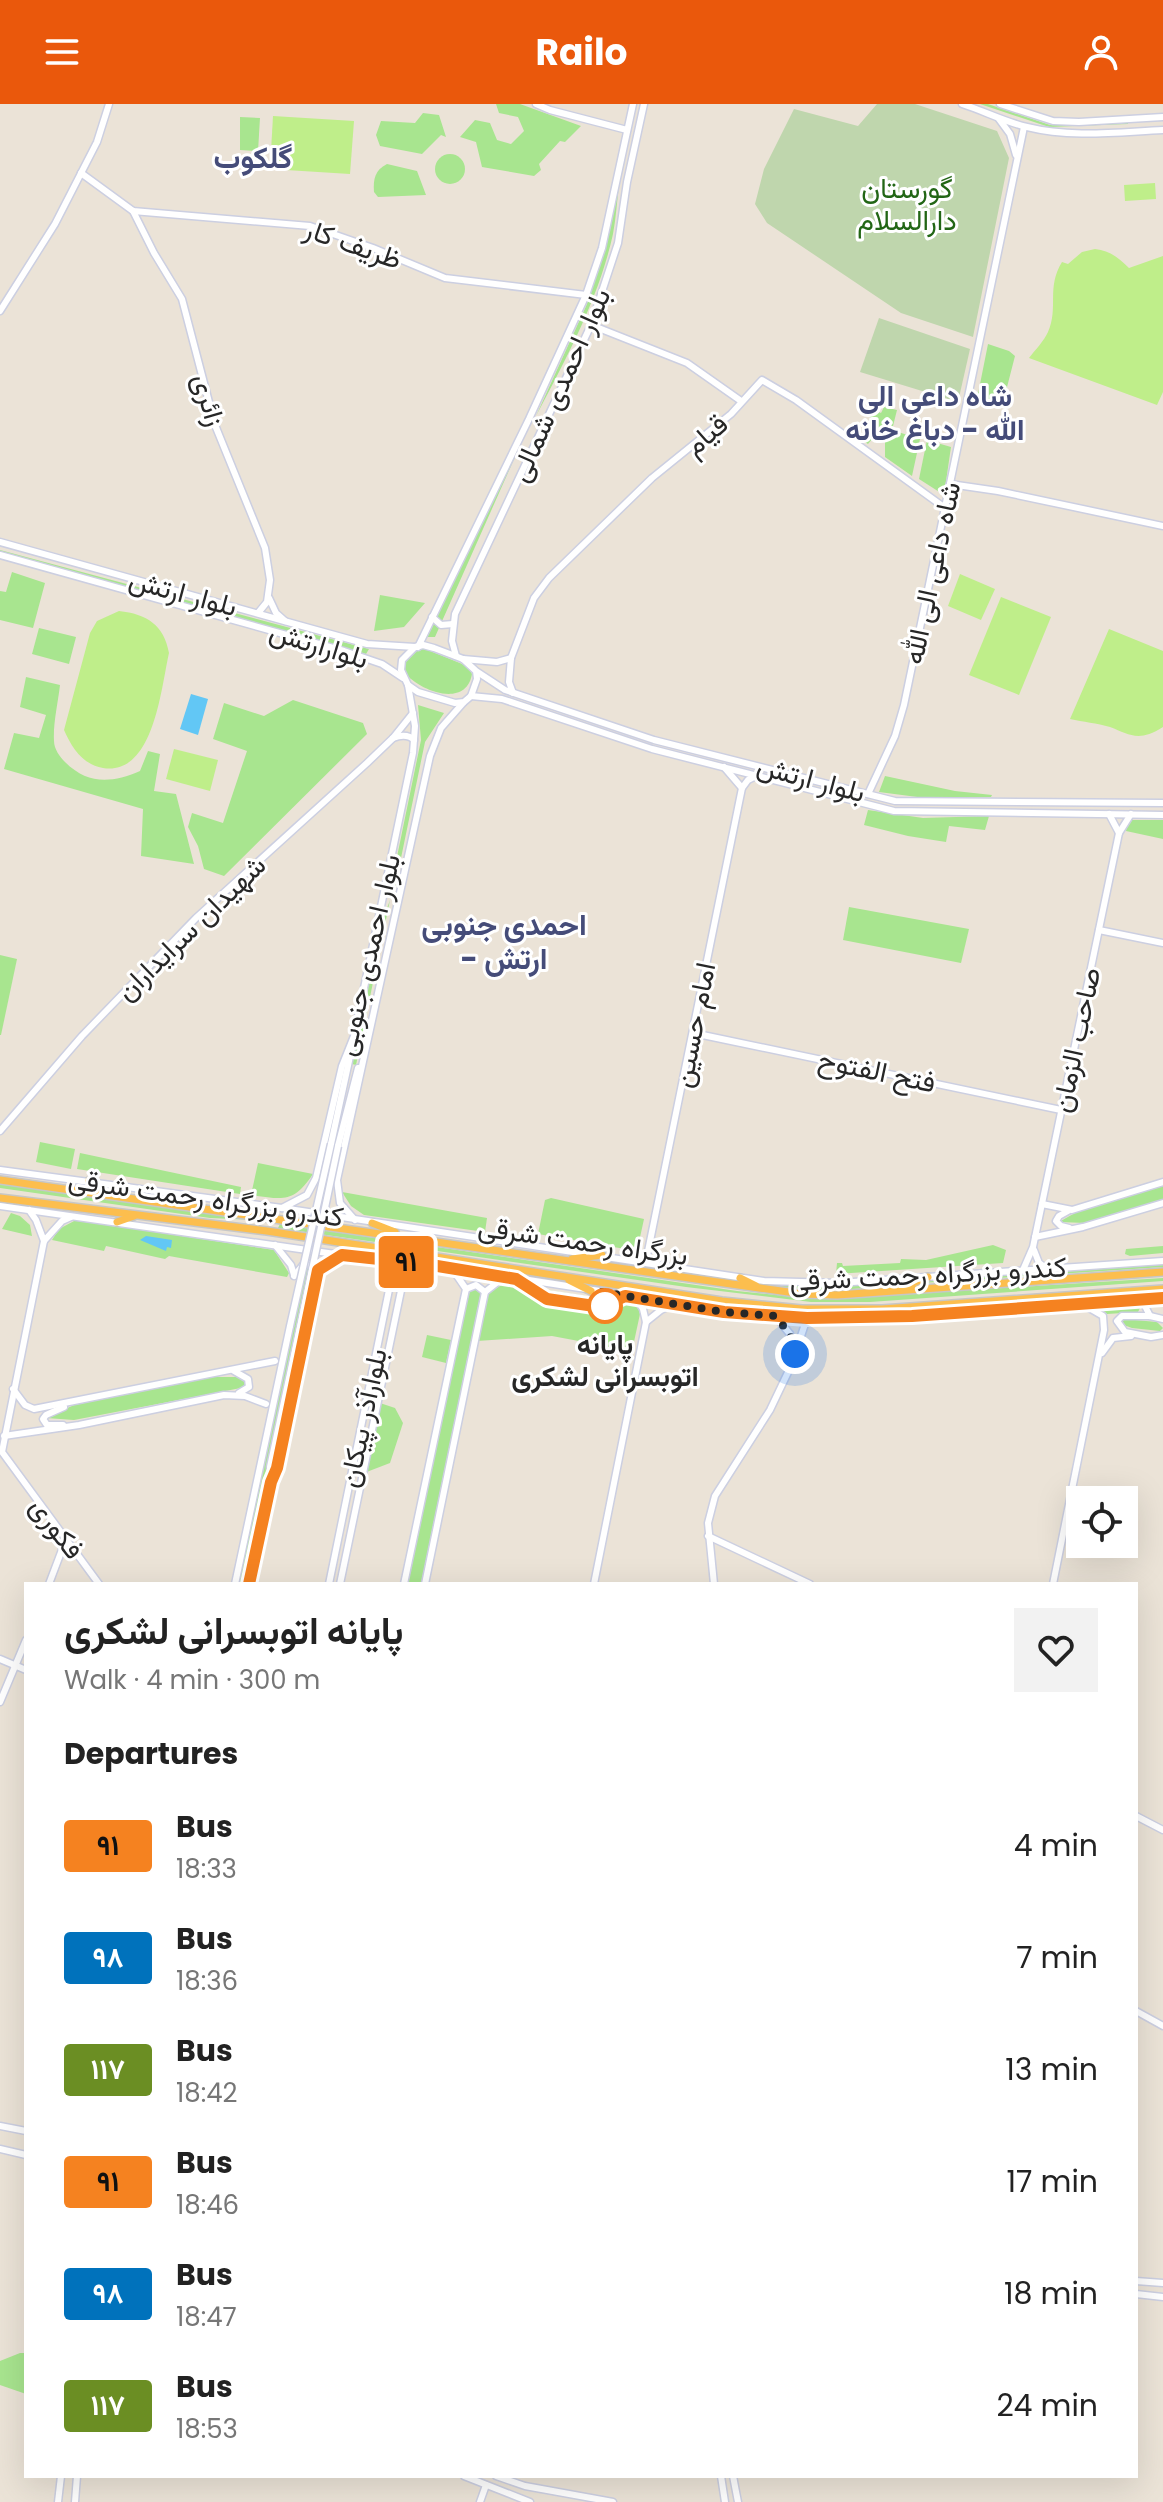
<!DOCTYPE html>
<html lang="en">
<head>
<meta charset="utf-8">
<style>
  body { margin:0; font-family:Poppins,Vazirmatn,sans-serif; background:#f2f2f2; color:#222; height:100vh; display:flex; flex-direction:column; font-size:30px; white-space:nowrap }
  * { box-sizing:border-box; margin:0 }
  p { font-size:26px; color:#767676 }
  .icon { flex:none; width:44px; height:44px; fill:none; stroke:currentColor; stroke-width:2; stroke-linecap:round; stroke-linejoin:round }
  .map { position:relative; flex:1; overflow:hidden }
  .panel { position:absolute; left:24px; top:1478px; width:1114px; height:896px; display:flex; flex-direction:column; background:#fff; border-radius:0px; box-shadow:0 8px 32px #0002 }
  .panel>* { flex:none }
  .badge { padding:0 16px; border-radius:6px; font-size:28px; line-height:52px }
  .controls { position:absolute; left:1066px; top:1382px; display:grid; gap:16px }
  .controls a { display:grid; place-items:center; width:72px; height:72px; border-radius:0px; background:#fff; box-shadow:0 8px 32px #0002; font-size:40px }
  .you { position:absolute; width:40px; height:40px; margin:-20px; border:6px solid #fff; border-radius:50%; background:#1a73e8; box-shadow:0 0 0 12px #1a73e833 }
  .map>.badge { position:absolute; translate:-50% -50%; box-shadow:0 0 0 4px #fff }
  h2 { padding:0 40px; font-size:30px; line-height:72px }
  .round { display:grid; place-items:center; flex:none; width:84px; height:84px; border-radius:0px; background:#f2f2f2 }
  .head { display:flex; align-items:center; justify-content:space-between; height:136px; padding:0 40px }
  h1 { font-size:38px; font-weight:700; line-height:60px }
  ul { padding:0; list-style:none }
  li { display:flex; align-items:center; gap:24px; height:112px; padding:0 40px }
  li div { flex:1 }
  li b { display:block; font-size:30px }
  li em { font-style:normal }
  li .badge { min-width:88px; font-weight:700; text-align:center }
  header { display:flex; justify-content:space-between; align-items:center; height:104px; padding:0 40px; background:#ea580c; color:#fff; font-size:36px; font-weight:700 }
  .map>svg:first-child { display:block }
</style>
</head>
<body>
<header><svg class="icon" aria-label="menu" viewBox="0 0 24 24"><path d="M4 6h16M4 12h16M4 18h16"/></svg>Railo<svg class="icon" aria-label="person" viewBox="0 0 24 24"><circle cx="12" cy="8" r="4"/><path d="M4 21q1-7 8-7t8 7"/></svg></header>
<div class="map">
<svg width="1163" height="2398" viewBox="0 0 1163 2398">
  <rect width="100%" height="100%" fill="#ebe3d7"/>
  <g fill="#a8e58f">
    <path d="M496,0H520L581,22L565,38L560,37L539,60L541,66L534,72L482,63L476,38L460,33L475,16L490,19L497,36L511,40L524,27L518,13L499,9Z"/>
    <path d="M980,0H988L1050,21L1128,18V20L1049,23Z"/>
    <path d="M423,9L439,11L446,33L441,31L422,50L380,42L376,31L381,17L415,19Z"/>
    <path d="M240,13L260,14L258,47L240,46Z"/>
    <circle cx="450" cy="65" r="15"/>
    <path d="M387,60L417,67L426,91L378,93L374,88C373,75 375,66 387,60Z"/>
    <path d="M619,81C617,97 616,114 613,130C599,194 566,255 536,312L587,200L610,126Z"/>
    <path d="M988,240L1009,247L1015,252L1006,287L1008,290L1007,302L977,295Z"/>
    <path d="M884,303L897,306L892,326L920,335L912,372L885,353V338L873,334L868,340L865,338L872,305L881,309Z"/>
    <path d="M527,326L435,533H424L440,506Z"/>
    <path d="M927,336L951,343L944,391L919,375Z"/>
    <path d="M0,446L369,545L366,550L0,448Z"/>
    <path d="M12,468L45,479L33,524L0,516V487L6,488Z"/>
    <path d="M380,491L425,499L404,523L374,527Z"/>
    <path d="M39,524L76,533L69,560L32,550Z"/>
    <path d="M423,544L467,562L472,570C466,605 419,587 404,568C403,555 411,546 423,544Z"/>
    <path d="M26,573L60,581C58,599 53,619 54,637C54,645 60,653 65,658C88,681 112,679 140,667L148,647L160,650L154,687L176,690L194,760L141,752L143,705L4,665L14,629L39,634L46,611L20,603Z"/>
    <path d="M293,596L363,619L367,630L224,772L204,765L198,742L188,723L192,709L223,719L247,647L213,635L224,599L264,612Z"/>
    <path d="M418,601L444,609L425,638L395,783L391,782L421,636Z"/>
    <path d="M885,672L955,687L992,691L991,693L925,694L879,688Z"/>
    <path d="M868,706L923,714L989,712L985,726L949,722L946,738L908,732L864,721Z"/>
    <path d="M1132,716H1163V735L1126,727L1127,721Z"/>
    <path d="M390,796L356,961L352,960L381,821Z"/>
    <path d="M849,803L969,825L961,859L843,836Z"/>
    <path d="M0,851L17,855L1,931H0Z"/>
    <path d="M40,1038L75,1045L71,1065L36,1058Z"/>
    <path d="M80,1049L241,1083L240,1090L77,1065Z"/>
    <path d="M258,1059L313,1070C293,1100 283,1095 251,1091Z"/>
    <path d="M0,1079L259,1116L210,1114L0,1084Z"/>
    <path d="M1163,1080V1097L1086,1119L1059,1118L1082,1105Z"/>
    <path d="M342,1088L487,1114L485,1128L364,1111L351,1102Z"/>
    <path d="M551,1094L644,1115L637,1147L538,1130L545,1096Z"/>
    <path d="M11,1109L20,1112L30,1121L32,1132L2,1125Z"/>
    <path d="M76,1116L274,1146L289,1169L287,1173L169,1152L165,1155L106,1142L104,1147L52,1136L59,1125Z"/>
    <path d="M280,1120L737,1187L806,1194H845L1163,1174V1177L870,1198H811L686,1183L278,1124Z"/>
    <path d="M993,1141L1006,1146L1003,1159L836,1170L837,1159H842L843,1162L900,1159L901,1155L926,1156Z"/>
    <path d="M1163,1142V1149L1130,1152L1125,1150L1126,1145Z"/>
    <path d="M1163,1160V1163L922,1179L930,1176Z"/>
    <path d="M307,1163L311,1168L303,1195L242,1480H238L299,1189L302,1164Z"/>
    <path d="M912,1177C869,1186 803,1191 760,1178L794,1181Z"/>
    <path d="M503,1180H520L561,1202L563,1199C586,1204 610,1215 629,1197L637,1200L640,1210L632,1247L552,1232L477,1237L487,1190Z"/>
    <path d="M474,1184L481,1188L421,1480H408L464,1210L470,1186Z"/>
    <path d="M534,1184L612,1196C597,1202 548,1193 534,1184Z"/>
    <path d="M1142,1200L1138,1208L1107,1210L1098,1203Z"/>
    <path d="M1124,1215L1157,1218L1163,1224L1160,1227L1132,1224L1121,1220Z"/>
    <path d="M427,1231L451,1236L446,1259L422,1253Z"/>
    <path d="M212,1273H243L246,1283L74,1316L46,1314L74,1301Z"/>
    <path d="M377,1298L395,1304L403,1319L390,1359L364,1369Z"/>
    <path d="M20,2249H26V2290L0,2281V2257Z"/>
  </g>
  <g fill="#bfd6ad">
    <path d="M877,0H915L997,27L1009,54L973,233L901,209L767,119L755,100L764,65L794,5L858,22Z"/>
    <path d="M879,214L970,245L958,298L860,268Z"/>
  </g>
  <g fill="#bfee8a">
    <path d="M273,12L354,17L350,70L270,65Z"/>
    <path d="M1155,79L1156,95L1125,97L1124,81Z"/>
    <path d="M1095,145C1110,147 1118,153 1129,164L1163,152V288L1157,301L1029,254C1035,246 1044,237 1048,228C1059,203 1046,184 1062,158L1068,160L1082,148Z"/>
    <path d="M960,470L995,485L981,516L948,502Z"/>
    <path d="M1001,493L1051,513L1019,591L969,571Z"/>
    <path d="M119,507C147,510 164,521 169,549C161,584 154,672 103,664C82,660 72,644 64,626L90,529L97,517Z"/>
    <path d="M1109,525L1163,547V623C1138,639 1129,630 1110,623C1097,619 1083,618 1070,615Z"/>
    <path d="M174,645L218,656L210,687L166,675Z"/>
  </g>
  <g fill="#62c7f5">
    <path d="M191,590L208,595L198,631L180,625Z"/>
    <path d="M146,1132L172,1136L171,1144L167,1143L166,1147L140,1136Z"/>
  </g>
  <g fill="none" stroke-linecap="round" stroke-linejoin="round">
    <defs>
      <g id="tertiary">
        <path d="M536,0L550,6L627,26"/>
        <path d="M999,15L1010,30L1016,51"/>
        <path d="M81,69L133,107L310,122L373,144L445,174L586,191"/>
        <path d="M133,107L154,149L182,195L215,321L265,444L270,476L267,498L258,509"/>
        <path d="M0,207L55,120L97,38L109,0"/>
        <path d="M591,221L687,259L741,297"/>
        <path d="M950,380L998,387L1163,422"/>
        <path d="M269,494L276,509L285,517"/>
        <path d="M463,555L497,558L511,554"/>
        <path d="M513,589L509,578L511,554L534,494L549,474L652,374L731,310L762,276L796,296L945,404"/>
        <path d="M393,634C401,631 408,630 414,636"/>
        <path d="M724,663L742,684"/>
        <path d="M868,690L895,632L904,601L1024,23"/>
        <path d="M1109,710L1119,729"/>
        <path d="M1099,826L1163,839"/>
        <path d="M693,929L1061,1006"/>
        <path d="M0,1027L82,932L196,814L367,659L393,634L413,609"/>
        <path d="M1042,1100L1072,1106L1163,1078"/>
        <path d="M29,1106L36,1116L44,1137"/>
        <path d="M1068,1107L1059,1112L1056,1117L1061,1122L1069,1124"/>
        <path d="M71,1113L62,1117L44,1137L2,1348L99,1480"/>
        <path d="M1035,1133L1083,1123L1163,1099"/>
        <path d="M1034,1146L1039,1159L1047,1165"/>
        <path d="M646,1157L742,684L748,676L758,671"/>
        <path d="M1023,1166L1033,1143L1119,729L1131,710"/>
        <path d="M466,1185L476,1181L485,1188"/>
        <path d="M1150,1212L1145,1202L1152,1195"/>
        <path d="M1163,1215L1150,1212H1122L1117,1217L1125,1228L1151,1233L1163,1231"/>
        <path d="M646,1218L661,1206L674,1200"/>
        <path d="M1102,1249L1113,1234L1131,1232"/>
        <path d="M234,1267L248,1275L249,1283L239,1289"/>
        <path d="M13,1285L25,1301L34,1305L275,1257"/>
        <path d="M63,1321H47L43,1315L46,1311L64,1303"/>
        <path d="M4,1332L79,1321L224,1291L245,1292L266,1300"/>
        <path d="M708,1432L810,1480"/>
        <path d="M49,1480L66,1435"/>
        <path d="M329,1480L391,1176L384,1160L376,1155"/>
        <path d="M340,1480L403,1177L408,1170L424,1160"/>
        <path d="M404,1480L466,1185L453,1166"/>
        <path d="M425,1480L485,1188L504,1173"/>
        <path d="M594,1480L646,1218L643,1205L636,1194"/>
        <path d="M1053,1480L1104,1226L1103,1212L1084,1201"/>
        <path d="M0,1555L26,1566"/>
        <path d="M0,1598L26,1536"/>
        <path d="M1136,1712L1163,1726"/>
        <path d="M1136,1907L1163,1922"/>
        <path d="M464,2372L530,2398"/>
        <path d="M496,2372L525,2382L613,2398"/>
        <path d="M480,2398L486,2381"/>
      </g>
      <g id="secondary">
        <path d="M962,0C984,7 1005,18 1027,23C1071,34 1118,28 1163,26"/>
        <path d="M1000,0L1053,17L1079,18L1163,13"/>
        <path d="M0,438L367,540L415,543"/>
        <path d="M0,451L344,547L382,560L403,574"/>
        <path d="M432,513L441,521L453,520"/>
        <path d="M418,543L529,315L586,191L602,144L633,0"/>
        <path d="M456,552L452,537L455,510L591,221L618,139L627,78L644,0"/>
        <path d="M476,567L477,575L471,592L464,598L455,599L418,588L408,581L401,566L402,556L415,543L423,541L434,544L463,555L476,567L505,586L654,636L895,697L1163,699"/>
        <path d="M471,592L502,595L652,645L894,707L1163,711"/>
        <path d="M331,1040L352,943"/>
        <path d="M338,1042L358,964"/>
        <path d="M0,1066L282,1104L764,1177L838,1179L1163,1157"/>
        <path d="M0,1102L342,1151L425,1160L741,1209L807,1214L912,1212L1163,1194"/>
        <path d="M282,1104L307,1091L316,1074L342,962L354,932L413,649L415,622L408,581"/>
        <path d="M355,1116L340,1099L337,1076L430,652L441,624L463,599"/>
        <path d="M275,1141L291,1161L294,1171"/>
        <path d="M294,1172L304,1160H309L314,1165"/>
        <path d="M775,1212L790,1230L795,1250"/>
        <path d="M271,1374L270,1363L300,1223"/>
        <path d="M235,1480L290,1222"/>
        <path d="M249,1480L271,1378L277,1364L318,1166L340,1152"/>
        <path d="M714,1480L708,1419L715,1392L770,1306L791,1262L807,1214"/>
        <path d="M0,2022L26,2027"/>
        <path d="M0,2045L26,2051"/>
        <path d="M1136,2177L1163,2179"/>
        <path d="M1136,2190L1163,2193"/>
        <path d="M721,2372L725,2398"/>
        <path d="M733,2372L738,2398"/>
        <path d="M58,2398L61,2372"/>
        <path d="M75,2398L77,2372"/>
      </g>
      <g id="trunk">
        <path d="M0,1076L802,1190L837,1191L1163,1168"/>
        <path d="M89,1077L106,1090"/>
        <path d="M0,1094L267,1127L722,1197L802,1205H882L1163,1185"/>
        <path d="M117,1118L134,1112"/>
        <path d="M372,1119L395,1128"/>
        <path d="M572,1155L602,1151"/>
        <path d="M740,1174L756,1182"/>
        <path d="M569,1176L591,1187"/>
        <path d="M900,1184L928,1173"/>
        <path d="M1037,1195L1052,1203"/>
        <path d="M845,1214L866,1209"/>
      </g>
    </defs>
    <use href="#tertiary" stroke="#cccfe1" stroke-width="9"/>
    <use href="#secondary" stroke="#cccfe1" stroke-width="9"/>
    <use href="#trunk" stroke="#c7c7c7" stroke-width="10"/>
    <use href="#tertiary" stroke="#fff" stroke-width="6"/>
    <use href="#secondary" stroke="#fff" stroke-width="6"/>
    <use href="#trunk" stroke="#fcbe4e" stroke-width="7"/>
    <defs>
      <g id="secondary-bridge">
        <path d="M290,1222L331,1040"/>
        <path d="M300,1223L338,1042"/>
      </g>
    </defs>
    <use href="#secondary-bridge" stroke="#cccfe1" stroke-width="9" stroke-linecap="butt"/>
    <use href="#secondary-bridge" stroke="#fff" stroke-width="6"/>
  </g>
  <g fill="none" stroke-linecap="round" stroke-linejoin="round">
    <defs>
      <path id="line" d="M249,1480L271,1378L277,1364L318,1166L342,1151L425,1160L516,1175L547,1195L601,1203L625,1192L724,1208L807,1214L912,1212L1163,1194"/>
    </defs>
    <use href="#line" stroke="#fff" stroke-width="18"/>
    <use href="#line" stroke="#f58220" stroke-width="12"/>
    <path stroke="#272727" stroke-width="8" stroke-dasharray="0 14.4" d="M605,1202L602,1188L724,1208L775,1212L790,1230L795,1250"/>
  </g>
  <circle fill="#fff" stroke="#f58220" stroke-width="4" cx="605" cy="1202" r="16"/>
  <g text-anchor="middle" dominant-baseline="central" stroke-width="6" stroke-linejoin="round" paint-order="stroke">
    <g font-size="28" fill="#226615" stroke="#fff">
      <text x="907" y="84">گورستان<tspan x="907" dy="32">دارالسلام</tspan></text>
    </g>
    <g font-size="28" fill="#272727" stroke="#fff">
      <text transform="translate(353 140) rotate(19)">ظریف کار</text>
      <text transform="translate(560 281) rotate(-66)">بلوار احمدی شمالی</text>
      <text transform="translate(209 296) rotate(74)">زائری</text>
      <text transform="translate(706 331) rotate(-41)">قیام</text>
      <text transform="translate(932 469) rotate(-78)">شاه داعی الی الله</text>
      <text transform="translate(183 489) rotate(15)">بلوار ارتش</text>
      <text transform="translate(319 541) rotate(17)">بلوارارتش</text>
      <text transform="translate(811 675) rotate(15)">بلوار ارتش</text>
      <text transform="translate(191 824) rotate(-44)">شهیدان سرایداران</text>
      <text transform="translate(368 851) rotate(-77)">بلوار احمدی جنوبی</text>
      <text transform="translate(694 921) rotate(-79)">امام حسین</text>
      <text transform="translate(1076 936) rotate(-78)">صاحب الزمان</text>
      <text transform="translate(877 967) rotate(12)">فتح الفتوح</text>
      <text transform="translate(206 1094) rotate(8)">کندرو بزرگراه رحمت شرقی</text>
      <text transform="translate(583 1137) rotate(8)">بزرگراه رحمت شرقی</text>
      <text transform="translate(928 1170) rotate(-3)">کندرو بزرگراه رحمت شرقی</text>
      <text transform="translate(363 1314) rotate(-78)">بلوارآذر پیکان</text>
      <text transform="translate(57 1424) rotate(53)">فکوری</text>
    </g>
    <g font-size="28" font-weight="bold" fill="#272727" stroke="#fff">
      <text x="605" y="1240">پایانه<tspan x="605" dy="32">اتوبسرانی لشکری</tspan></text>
    </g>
    <g font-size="30" font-weight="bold" fill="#454c79" stroke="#fff">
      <text x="253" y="53">گلکوب</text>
      <text x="935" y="291">شاه داعی الی<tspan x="935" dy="34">الله - دباغ خانه</tspan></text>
      <text x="504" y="820">احمدی جنوبی<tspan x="504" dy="34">- ارتش</tspan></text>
    </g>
  </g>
</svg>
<div class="controls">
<a><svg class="icon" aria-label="locate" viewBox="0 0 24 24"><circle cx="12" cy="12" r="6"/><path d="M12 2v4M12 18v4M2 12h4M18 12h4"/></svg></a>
</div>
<div class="you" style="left:795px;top:1250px"></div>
<b class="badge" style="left:406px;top:1158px;background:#f58220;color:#111">۹۱</b>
<section class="panel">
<div class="head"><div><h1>پایانه اتوبسرانی لشکری</h1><p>Walk · 4 min · 300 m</p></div><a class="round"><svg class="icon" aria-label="heart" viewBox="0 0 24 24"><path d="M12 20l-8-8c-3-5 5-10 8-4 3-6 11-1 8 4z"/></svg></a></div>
<h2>Departures</h2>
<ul>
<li><span class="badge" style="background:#f58220;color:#111">۹۱</span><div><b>Bus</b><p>18:33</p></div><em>4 min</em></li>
<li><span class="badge" style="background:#0072bc;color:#fff">۹۸</span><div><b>Bus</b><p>18:36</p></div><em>7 min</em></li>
<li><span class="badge" style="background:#6b8e23;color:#fff">۱۱۷</span><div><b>Bus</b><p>18:42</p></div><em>13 min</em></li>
<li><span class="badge" style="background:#f58220;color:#111">۹۱</span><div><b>Bus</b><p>18:46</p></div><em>17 min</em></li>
<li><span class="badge" style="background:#0072bc;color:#fff">۹۸</span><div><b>Bus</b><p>18:47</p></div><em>18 min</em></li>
<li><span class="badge" style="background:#6b8e23;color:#fff">۱۱۷</span><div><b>Bus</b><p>18:53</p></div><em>24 min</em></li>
</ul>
</section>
</div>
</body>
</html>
